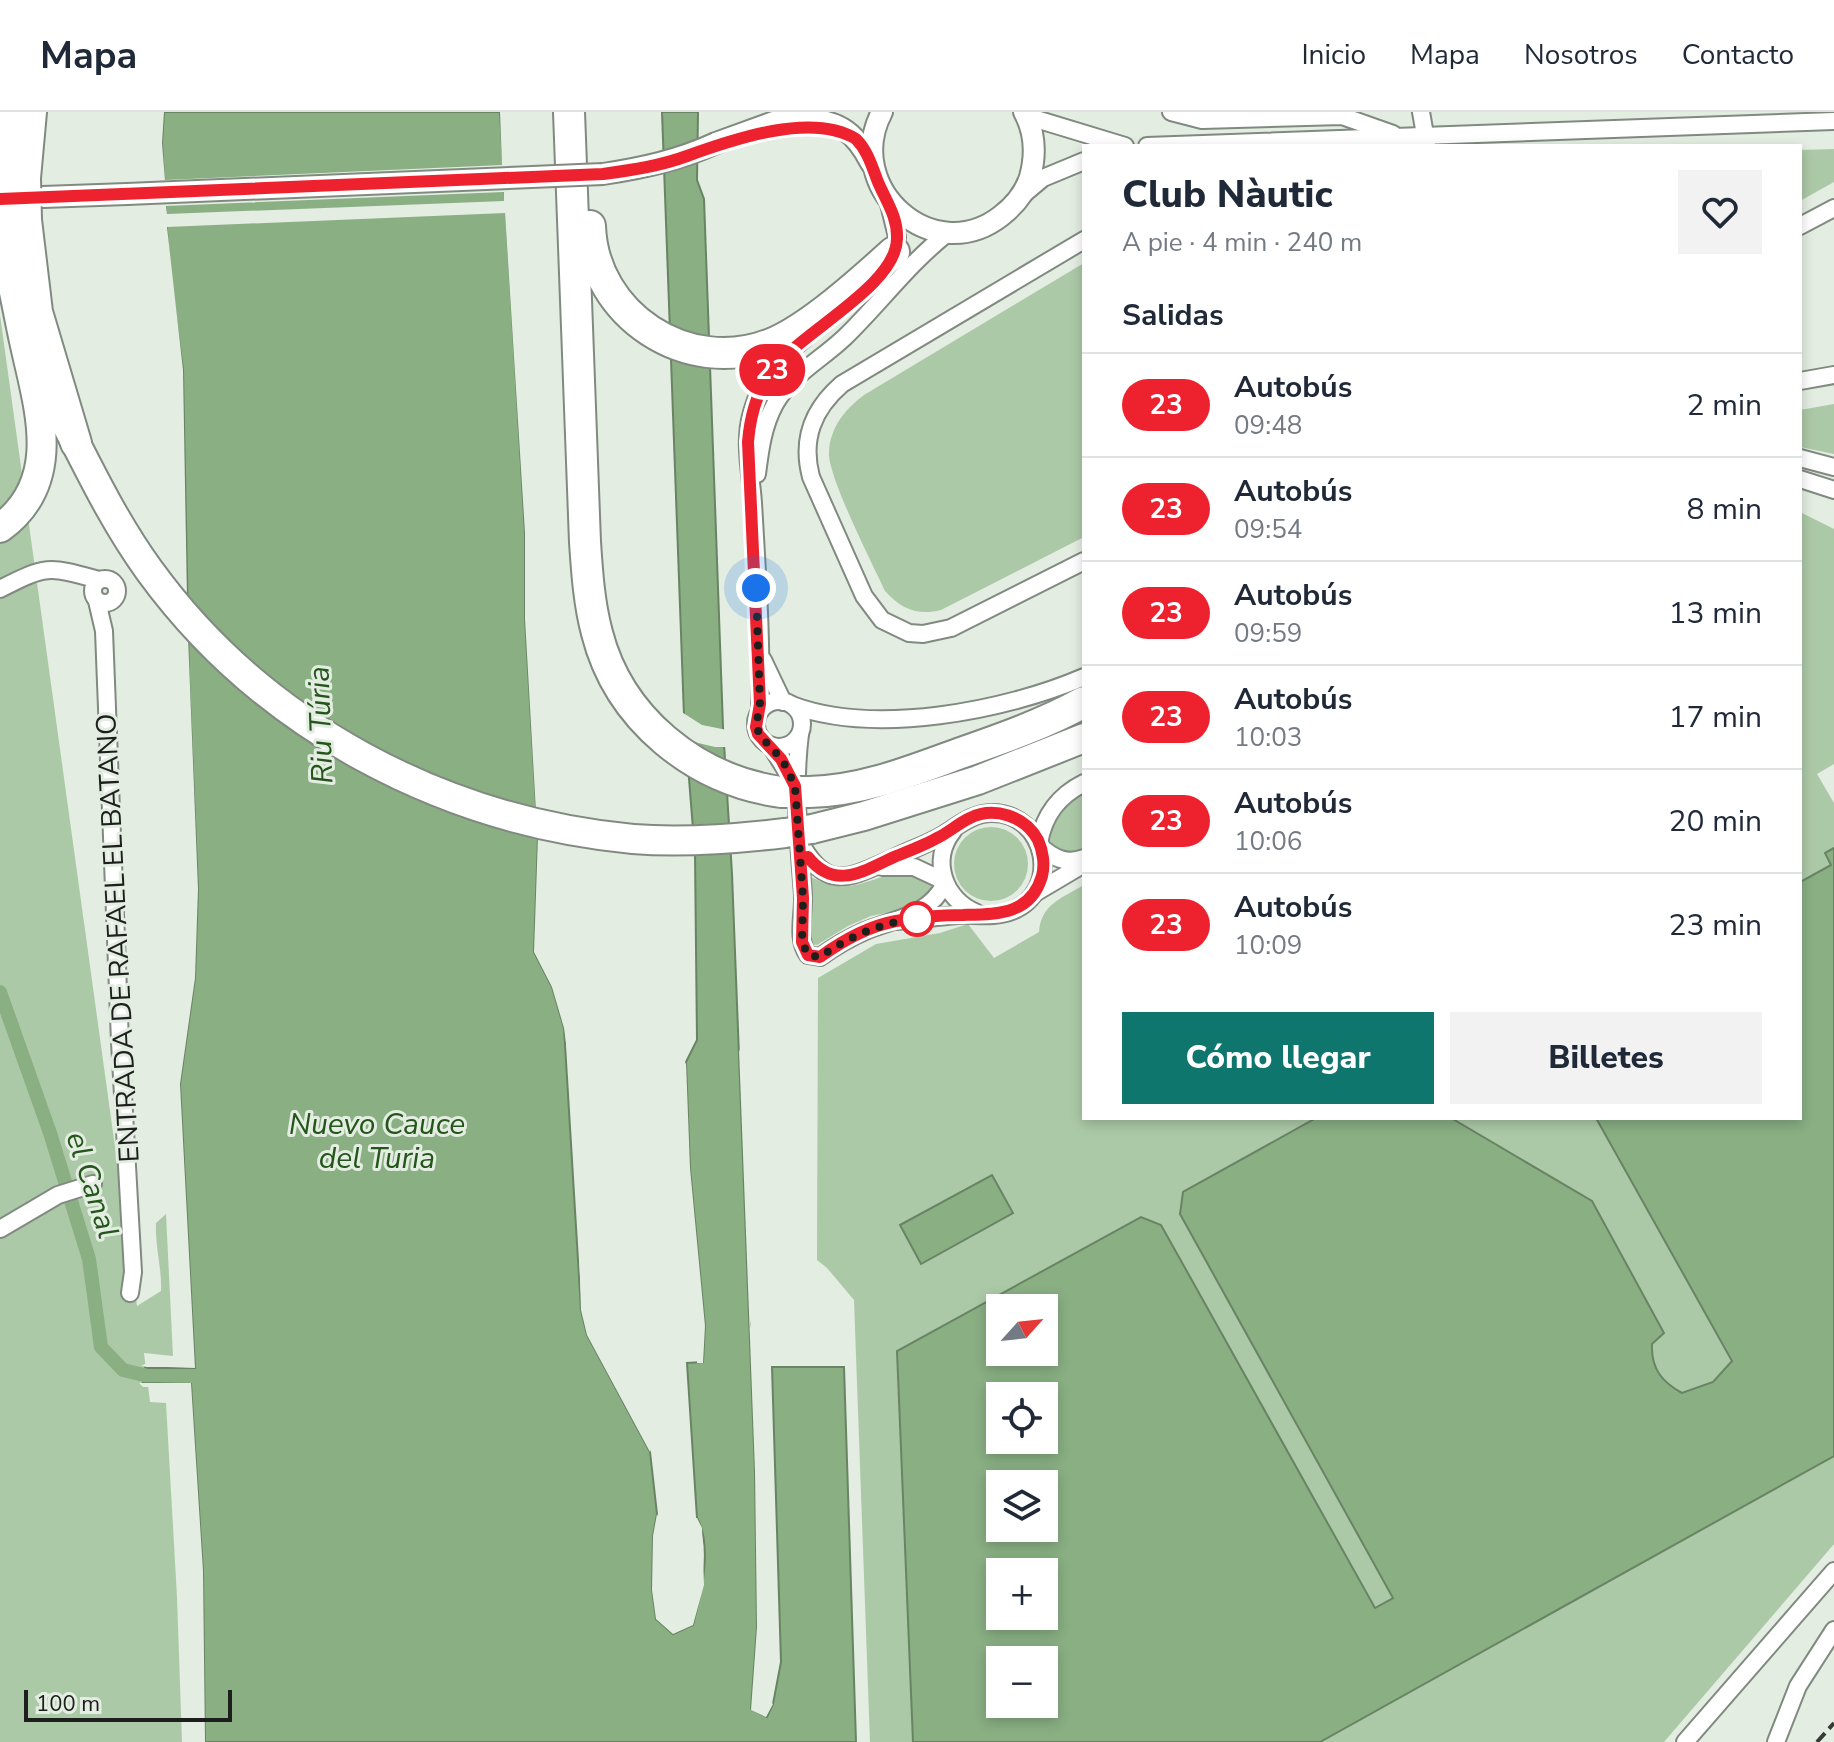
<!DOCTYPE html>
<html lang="es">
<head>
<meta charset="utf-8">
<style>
  body { margin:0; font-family:"Nunito Sans",sans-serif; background:#f2f2f3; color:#1f2937; height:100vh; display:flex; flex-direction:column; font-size:30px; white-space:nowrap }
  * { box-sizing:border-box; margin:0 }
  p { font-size:26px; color:#747a83 }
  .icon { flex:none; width:44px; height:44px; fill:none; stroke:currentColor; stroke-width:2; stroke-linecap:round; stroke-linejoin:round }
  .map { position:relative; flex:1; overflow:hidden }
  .side { position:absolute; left:1082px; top:32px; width:720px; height:976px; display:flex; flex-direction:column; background:#fff; border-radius:0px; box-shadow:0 4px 12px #0003 }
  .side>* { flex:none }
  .badge { padding:0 16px; border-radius:26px; font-size:28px; line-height:52px }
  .needle { width:52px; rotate:63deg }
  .buttons { position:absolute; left:986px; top:1182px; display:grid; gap:16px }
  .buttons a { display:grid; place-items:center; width:72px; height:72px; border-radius:0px; background:#fff; box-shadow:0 4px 12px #0003; font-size:40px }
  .scale { position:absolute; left:24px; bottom:20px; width:208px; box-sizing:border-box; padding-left:8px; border:4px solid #1c1f1b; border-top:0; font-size:22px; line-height:28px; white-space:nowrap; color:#1c1f1b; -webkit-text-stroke:6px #e3ede1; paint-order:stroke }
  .you { position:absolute; width:40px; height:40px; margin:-20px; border:6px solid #fff; border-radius:50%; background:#1a73e8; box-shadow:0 0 0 12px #1a73e833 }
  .map>.badge { position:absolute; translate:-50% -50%; box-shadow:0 0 0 4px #fff }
  h2 { padding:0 40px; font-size:30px; line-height:72px }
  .round { display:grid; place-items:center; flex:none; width:84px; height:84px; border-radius:0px; background:#f2f2f3 }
  .overview { display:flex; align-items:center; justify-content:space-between; height:136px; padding:0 40px }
  h1 { font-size:38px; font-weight:800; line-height:60px }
  .cta { display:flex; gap:16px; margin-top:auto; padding:16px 40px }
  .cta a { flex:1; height:92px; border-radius:0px; background:#0f766e; color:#fff; font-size:32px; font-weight:800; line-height:92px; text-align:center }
  .cta a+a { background:#f2f2f3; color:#1f2937 }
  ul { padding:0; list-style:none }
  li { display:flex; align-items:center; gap:24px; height:104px; padding:0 40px; border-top:2px solid #e0e1e3 }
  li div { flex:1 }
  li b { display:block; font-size:30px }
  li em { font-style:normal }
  li .badge { min-width:88px; font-weight:700; text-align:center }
  header { display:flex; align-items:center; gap:48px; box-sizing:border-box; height:112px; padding:0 40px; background:#fff; border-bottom:2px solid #e0e1e3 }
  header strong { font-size:38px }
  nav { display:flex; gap:44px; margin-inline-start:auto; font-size:28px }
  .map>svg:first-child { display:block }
</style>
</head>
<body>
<header>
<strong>Mapa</strong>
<nav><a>Inicio</a><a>Mapa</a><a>Nosotros</a><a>Contacto</a></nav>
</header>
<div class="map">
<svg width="1834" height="1630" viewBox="0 0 1834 1630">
  <rect width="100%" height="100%" fill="#e3ede1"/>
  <g fill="#acc9a7">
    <path d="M1834,37V70L1800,89V38Z"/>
    <path d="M1084,151V425L941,498C918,504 901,497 885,479C873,453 827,363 829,340C830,316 845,297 864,283Z"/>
    <path d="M0,203L137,1194L161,1179C162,1156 155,1135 156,1111L166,1102L173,1244L144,1241L150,1290L166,1291L177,1485L182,1630H0Z"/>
    <path d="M1834,292V342L1800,335V298Z"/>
    <path d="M1800,400L1834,417V652L1817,662L1834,691V736L1825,741L1832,753L1800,770Z"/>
    <path d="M1084,678V738C1071,742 1057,743 1049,729C1054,700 1061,694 1084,678Z"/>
    <circle cx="991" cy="752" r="37"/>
    <path d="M910,760L932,772L928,783L922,789L906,797L871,804L848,814L817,833L810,832L808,763C851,789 868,762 910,760Z"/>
    <path d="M1084,773V1006H1316L1183,1080L1180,1102L1394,1486L1375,1497L1161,1113L1140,1105L897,1239L913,1630H870L854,1188L827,1156L817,1148L818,866L876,832L940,821L968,812L994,846L1039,820C1041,792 1062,786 1084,773Z"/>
    <path d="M1451,1006H1596L1732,1249L1713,1270L1682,1282C1662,1269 1651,1257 1651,1232L1664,1222L1592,1089Z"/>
    <path d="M1834,1344V1432L1664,1630H1320Z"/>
  </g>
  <g fill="#89af83" stroke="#688464" stroke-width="2" fill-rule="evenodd">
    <path d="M164,0H500L525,421V507L538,726L534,840L552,875L564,916L581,1198L587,1223L650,1340L657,1402L653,1424L652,1477L656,1507L673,1522L693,1513C701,1482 713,1435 697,1406L687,1251L703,1250L705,1214L690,1056L686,950L697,928L695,742L684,604L662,0H698L697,68L704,87L723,615L732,762L755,1359L757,1515L751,1597L767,1605L773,1592L781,1550L772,1255H844L856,1630H205L203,1459L191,1272L143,1271L145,1256H195L180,972L195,866L198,777L189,567L183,258L169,153L162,31Z"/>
    <path d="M1834,736V1344L1320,1630H913L897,1239L1141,1105L1161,1113L1375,1496L1393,1486L1180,1102L1183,1080L1316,1006H1451L1592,1089L1664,1221L1652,1232C1651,1257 1662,1270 1682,1281L1713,1270L1732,1249L1596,1006H1800V770L1831,753L1825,741ZM1044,1196V1240H1000V1196ZM1044,1284V1328H1000V1284ZM1044,1372V1416H1000V1372ZM1044,1460V1504H1000V1460ZM1044,1548V1592H1000V1548Z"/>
    <path d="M992,1063L1013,1101L921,1152L900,1113Z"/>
  </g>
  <g fill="#e3ede1" fill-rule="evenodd">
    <path d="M160,0H164L162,31L165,68L502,53L500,0H504L529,420V507L542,726L538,840L556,873L568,915L571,967L564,916L552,875L534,840L538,724L467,704L432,691L344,648L269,598L238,572L188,524L198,777L195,866L180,972L195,1256L141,1254L145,1252H191L176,972L191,866L194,777L185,568L179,258L165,153L158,32ZM504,80V89L167,102L166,94ZM505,101L525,421V507L536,700L435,669L341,619L271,570L236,539L187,488L183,258L167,115Z"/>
    <path d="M680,599L702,613L727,618L728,635H715L694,630L729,651L731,683L686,657Z"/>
    <path d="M739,937L743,948L754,1196L750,1212L755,1232L759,1359L761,1515L755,1595L765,1600L769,1589L773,1592L766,1605L751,1598L757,1515L755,1359Z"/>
    <path d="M686,950L690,1056L705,1214L703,1251H697V1247H699L701,1214L686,1056L683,957Z"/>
    <path d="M576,1047L585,1197L591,1221L651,1334L650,1340L587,1223L581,1198Z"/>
    <path d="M139,1271H191L203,1459L205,1630H201L199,1459L187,1275H143Z"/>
    <path d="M657,1402L660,1410L656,1477L660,1505L674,1518L690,1510L700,1472L698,1417L693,1406H697L702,1416L704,1473L693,1513L673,1522L656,1507L652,1478L653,1424Z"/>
  </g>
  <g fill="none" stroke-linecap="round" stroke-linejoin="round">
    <path stroke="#89af83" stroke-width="14" d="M0,880L50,1021L89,1147L101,1235L123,1258L144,1263"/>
    <defs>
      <g id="minor">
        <path d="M1027,0L1036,7L1125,34"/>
        <path d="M1171,0L1202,8L1342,4L1393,22"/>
        <path d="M1421,0L1427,34"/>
        <path d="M1147,34L1834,9"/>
        <path d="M1024,82L1043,66L1084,49"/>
        <path d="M888,88L897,125L892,146"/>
        <path d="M1800,114L1834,96"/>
        <path d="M1084,128L842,272C813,297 801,327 811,365L864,484L882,508L909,521L923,522L951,516L1084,449"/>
        <path d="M1800,269L1834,263"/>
        <path d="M1800,346L1834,355"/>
        <path d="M757,362C760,338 763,314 775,292C792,262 821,248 845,225C881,190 910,150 949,120"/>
        <path d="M1800,367L1834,378"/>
        <circle cx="105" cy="479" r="12"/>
        <path d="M0,477C47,453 48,454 99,468"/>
        <path d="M97,489L104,519L120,930L133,1160L130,1181"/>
        <path d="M763,548L783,590"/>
        <circle cx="779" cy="612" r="23"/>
        <path d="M792,593C875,624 1005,599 1084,565"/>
        <path d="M760,599C762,530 757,460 753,391C751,361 743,330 752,300C761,268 780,247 805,226"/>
        <path d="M800,622C793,677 799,727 803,783C804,802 796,827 808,843L820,845C834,835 849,826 865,819C894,807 930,804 945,771"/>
        <path d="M771,634L795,673"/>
        <path d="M953,719C930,748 944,788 977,801"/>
        <path d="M799,728C826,781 849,766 894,746C910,738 928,732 943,723C959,713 973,701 992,701C1047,701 1062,779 1012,799C994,806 976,802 957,803C937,805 917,807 897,809"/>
        <path d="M1039,731C1044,703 1058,684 1084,671"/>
        <path d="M1040,734C1053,746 1067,753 1084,746"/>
        <path d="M882,755H914L944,769"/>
        <path d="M1035,781L1084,752"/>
        <path d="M0,1117L58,1083L93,1072"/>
        <path d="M1685,1630L1834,1459"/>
        <path d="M1776,1630L1798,1574L1834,1518"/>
      </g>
      <g id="tertiary">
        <path d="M882,0C842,76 933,157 1001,104C1014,94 1025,81 1030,65C1036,43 1035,20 1024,0"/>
        <path d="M799,5C838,10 853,16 871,51"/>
        <path d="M716,31L774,10L812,0"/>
        <path d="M15,86L127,82"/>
      </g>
      <g id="trunk">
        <path d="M10,0L14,18L11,66"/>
        <path d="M65,310C91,361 115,411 149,458C262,614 443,709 633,727C684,731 735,727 785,721"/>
        <path d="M0,416C65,369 38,294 24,229C17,197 12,165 3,134L1,108"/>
        <path d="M812,717L864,704L978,668L1084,626"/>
      </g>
      <g id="motorway">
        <path d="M569,0L585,430C587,460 589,491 597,521C619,607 695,668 781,680"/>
        <path d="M25,66L31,0"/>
        <path d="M26,108L37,200L76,331"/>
        <path d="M590,114C593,203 687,265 771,232C809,217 863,168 894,140"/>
        <path d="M809,680C861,679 909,660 958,642C1001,627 1044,612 1084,590"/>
      </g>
    </defs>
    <use href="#minor" stroke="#818a80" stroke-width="20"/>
    <use href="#tertiary" stroke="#818a80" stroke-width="24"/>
    <use href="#trunk" stroke="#818a80" stroke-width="32"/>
    <use href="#motorway" stroke="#818a80" stroke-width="34"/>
    <use href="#minor" stroke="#fff" stroke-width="16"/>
    <use href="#tertiary" stroke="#fff" stroke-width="20"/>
    <use href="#trunk" stroke="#fff" stroke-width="28"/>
    <use href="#motorway" stroke="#fff" stroke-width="30"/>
    <path stroke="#373b36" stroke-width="4" stroke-dasharray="12 6" stroke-linecap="butt" d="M1817,1630L1834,1611"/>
    <defs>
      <path id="tertiary-bridge" d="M127,82L603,62C643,56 679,48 716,31"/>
      <g id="trunk-bridge">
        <path d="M0,75L1,108"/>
        <path d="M785,721L812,717"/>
      </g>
      <g id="motorway-bridge">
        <path d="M25,66L26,108"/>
        <path d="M781,680H809"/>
      </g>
    </defs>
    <use href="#tertiary-bridge" stroke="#818a80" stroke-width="24" stroke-linecap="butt"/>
    <use href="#trunk-bridge" stroke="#818a80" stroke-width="32" stroke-linecap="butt"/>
    <use href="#motorway-bridge" stroke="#818a80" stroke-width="34" stroke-linecap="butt"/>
    <use href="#tertiary-bridge" stroke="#fff" stroke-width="20"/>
    <use href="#trunk-bridge" stroke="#fff" stroke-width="28"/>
    <use href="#motorway-bridge" stroke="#fff" stroke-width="30"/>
  </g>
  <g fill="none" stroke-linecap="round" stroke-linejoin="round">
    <defs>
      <path id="line" d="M0,87L603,62C632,58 660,54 687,44C734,27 812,0 856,27C868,39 872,55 878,70C886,89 898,105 897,127C896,175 798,221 770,261C756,282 750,305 748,330L760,592L756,615L758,622L781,647L795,674L803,786L802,830L808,843L820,845C842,829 869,814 896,809C918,805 941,803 963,803C997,802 1031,803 1042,764C1045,753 1043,739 1038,728C1025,704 994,694 970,706C959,711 949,720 939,725C925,733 909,739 894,745C863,759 835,779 808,745"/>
    </defs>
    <use href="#line" stroke="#fff" stroke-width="18"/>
    <use href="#line" stroke="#ed222e" stroke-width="12"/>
    <path stroke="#1c1f1b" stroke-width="8" stroke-dasharray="0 14.4" d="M756,476L760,592L756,615L763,628L771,634L785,653L795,674L803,786L802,830L808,843L820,845C851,823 883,810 922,806L917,807"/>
  </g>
  <circle fill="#fff" stroke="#ed222e" stroke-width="4" cx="917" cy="807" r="16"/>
  <g text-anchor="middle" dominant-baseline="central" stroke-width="6" stroke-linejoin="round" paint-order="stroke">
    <g font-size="28" fill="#1c1f1b" stroke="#e3ede1">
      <text transform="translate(118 826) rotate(-93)">ENTRADA DE RAFAEL EL BATANO</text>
    </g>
    <g font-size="30" font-style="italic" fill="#24561c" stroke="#e3ede1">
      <text transform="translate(321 613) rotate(-92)">Riu Túria</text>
      <text x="377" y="1012">Nuevo Cauce<tspan x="377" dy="34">del Turia</tspan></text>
      <text transform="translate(92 1073) rotate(72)">el Canal</text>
    </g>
  </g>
</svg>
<div class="buttons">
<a><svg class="needle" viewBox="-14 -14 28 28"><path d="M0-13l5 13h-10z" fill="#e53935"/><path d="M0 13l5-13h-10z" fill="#747a83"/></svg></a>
<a><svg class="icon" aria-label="locate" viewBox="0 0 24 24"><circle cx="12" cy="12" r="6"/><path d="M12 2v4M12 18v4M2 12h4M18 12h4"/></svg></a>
<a><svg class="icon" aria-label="layers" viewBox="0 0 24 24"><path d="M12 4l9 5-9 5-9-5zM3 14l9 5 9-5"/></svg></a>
<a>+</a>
<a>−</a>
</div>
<div class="scale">100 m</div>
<div class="you" style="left:756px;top:476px"></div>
<b class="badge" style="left:772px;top:258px;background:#ed222e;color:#fff">23</b>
<section class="side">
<div class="overview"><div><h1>Club Nàutic</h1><p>A pie · 4 min · 240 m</p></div><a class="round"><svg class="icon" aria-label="heart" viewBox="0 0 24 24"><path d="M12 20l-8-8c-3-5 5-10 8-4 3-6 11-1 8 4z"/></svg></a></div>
<h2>Salidas</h2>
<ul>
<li><span class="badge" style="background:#ed222e;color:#fff">23</span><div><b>Autobús</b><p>09:48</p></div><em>2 min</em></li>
<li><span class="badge" style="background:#ed222e;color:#fff">23</span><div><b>Autobús</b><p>09:54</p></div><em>8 min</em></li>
<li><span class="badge" style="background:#ed222e;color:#fff">23</span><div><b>Autobús</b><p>09:59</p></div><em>13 min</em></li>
<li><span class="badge" style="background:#ed222e;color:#fff">23</span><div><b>Autobús</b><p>10:03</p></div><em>17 min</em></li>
<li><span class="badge" style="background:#ed222e;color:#fff">23</span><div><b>Autobús</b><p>10:06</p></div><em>20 min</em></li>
<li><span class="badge" style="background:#ed222e;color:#fff">23</span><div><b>Autobús</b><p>10:09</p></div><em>23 min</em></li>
</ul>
<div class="cta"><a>Cómo llegar</a><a>Billetes</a></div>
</section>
</div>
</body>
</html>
